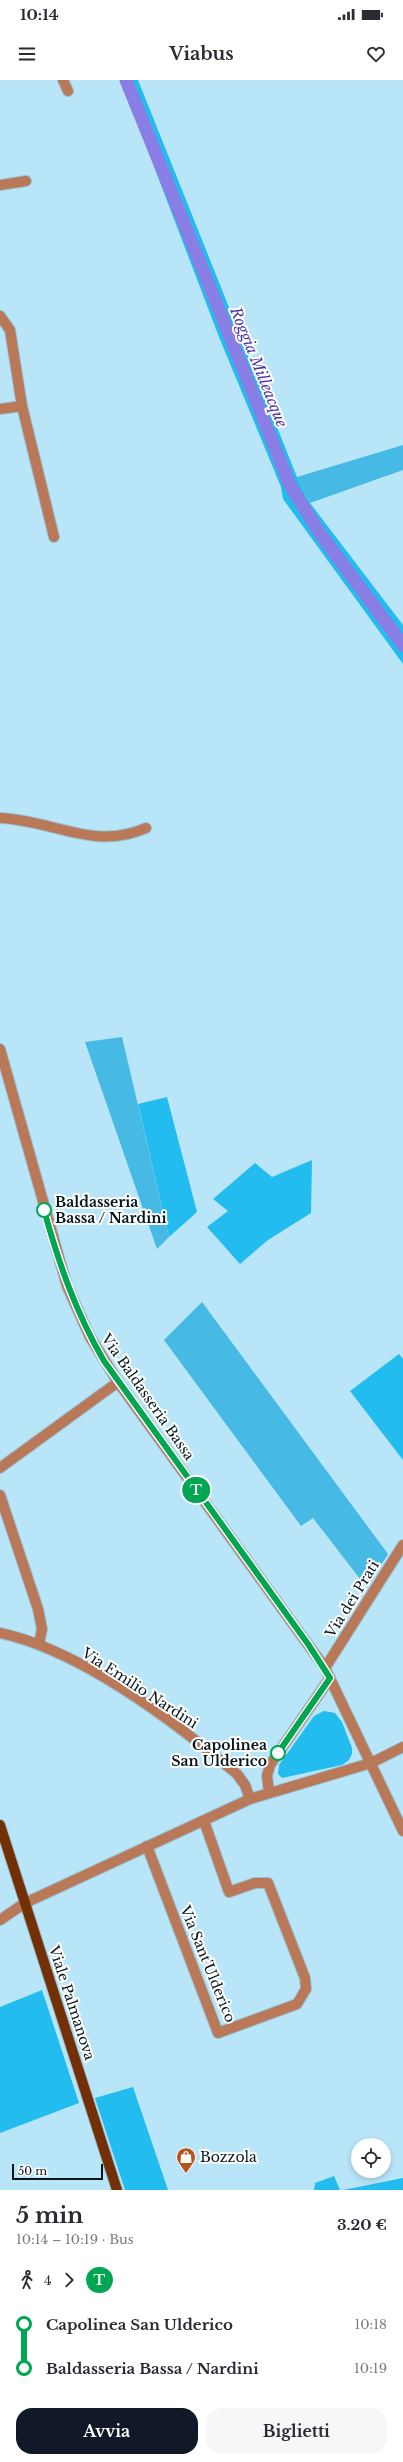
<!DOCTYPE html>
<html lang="it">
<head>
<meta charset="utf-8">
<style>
  body { margin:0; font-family:"Libre Baskerville",serif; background:#f7f7f7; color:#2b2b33; height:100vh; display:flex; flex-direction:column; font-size:15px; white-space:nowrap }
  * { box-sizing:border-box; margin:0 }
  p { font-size:13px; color:#7c7c81 }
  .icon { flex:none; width:22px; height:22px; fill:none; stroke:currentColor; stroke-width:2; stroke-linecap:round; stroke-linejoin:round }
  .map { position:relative; height:2110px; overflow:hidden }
  .side { display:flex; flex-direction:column; background:#fff; flex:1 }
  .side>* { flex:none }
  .badge { padding:0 8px; border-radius:13px; font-size:14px; line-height:26px }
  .controls { position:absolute; left:351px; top:2058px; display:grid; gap:8px }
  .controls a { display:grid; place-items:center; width:40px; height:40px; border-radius:50%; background:#fff; box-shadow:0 2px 6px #0003; font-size:20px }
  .scale { position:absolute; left:12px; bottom:10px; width:91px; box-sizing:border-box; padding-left:4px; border:2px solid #06161d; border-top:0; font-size:11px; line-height:14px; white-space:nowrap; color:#06161d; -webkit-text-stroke:3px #fefefe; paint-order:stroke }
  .map>.badge { position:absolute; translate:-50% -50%; box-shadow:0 0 0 2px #fff }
  .legs { display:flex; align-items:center; gap:6px; height:44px; padding:0 16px; font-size:13px }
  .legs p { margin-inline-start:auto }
  .head { display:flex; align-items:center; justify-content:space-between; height:68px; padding:0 16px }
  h1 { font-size:22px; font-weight:700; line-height:30px }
  .cta { display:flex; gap:8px; margin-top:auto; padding:8px 16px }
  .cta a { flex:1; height:46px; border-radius:16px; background:#111827; color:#fff; font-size:16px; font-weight:700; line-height:46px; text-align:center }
  .cta a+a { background:#f7f7f7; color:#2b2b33 }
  ul { padding:0 16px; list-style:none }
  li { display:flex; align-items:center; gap:14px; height:44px; font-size:15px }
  li i { display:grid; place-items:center; width:6px; height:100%; margin:0 5px; background:currentColor }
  li i::after { content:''; width:10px; height:10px; margin:-5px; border:3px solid; border-radius:50%; background:#fff }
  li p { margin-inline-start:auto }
  li:first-child i { background:linear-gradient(#0000 50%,currentColor 0) }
  li:last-child i { background:linear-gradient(currentColor 50%,#0000 0) }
  .status { display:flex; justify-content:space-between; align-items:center; height:28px; padding:0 20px; background:#fff; direction:ltr }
  .status svg { height:11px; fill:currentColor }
  header { display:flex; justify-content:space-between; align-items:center; height:52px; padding:0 16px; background:#fff; font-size:18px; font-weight:700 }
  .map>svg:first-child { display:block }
</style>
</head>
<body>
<div class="status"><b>10:14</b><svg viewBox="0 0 49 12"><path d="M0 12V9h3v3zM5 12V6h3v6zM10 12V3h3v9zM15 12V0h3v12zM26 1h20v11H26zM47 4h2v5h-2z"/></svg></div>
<header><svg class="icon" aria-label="menu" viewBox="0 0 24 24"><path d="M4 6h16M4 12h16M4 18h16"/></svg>Viabus<svg class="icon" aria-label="heart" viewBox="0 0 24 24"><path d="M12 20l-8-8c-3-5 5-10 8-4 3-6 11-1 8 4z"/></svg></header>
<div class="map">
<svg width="403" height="2110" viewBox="0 0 403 2110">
  <rect width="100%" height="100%" fill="#b9e5f9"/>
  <g fill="#23bcee">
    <path d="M121,0H138L297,397L310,423L403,545V584L283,419L281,407L219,257Z"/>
    <path d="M167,1017L197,1132L169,1157L138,1024Z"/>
    <path d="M312,1080L311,1133L268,1160L240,1184L207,1147L228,1131L213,1119L255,1083L272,1097Z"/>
    <path d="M399,1274L403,1279V1380L350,1311Z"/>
    <path d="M324,1631L335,1633L342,1642L352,1668V1674L349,1680L342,1685L282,1698L278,1694L279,1685L314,1636Z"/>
    <path d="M42,1910L79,2023L0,2053V1927Z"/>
    <path d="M133,2007L168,2110H125L95,2018Z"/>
    <path d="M334,2096L340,2110H314L315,2103Z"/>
    <path d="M403,2098V2110H343Z"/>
  </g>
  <g fill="#46bae4">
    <path d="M403,365V390L310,423L297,397Z"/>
    <path d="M122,957L169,1157L157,1169L85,962Z"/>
    <path d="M202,1222L388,1474L367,1508L313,1438L301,1446L164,1260Z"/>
  </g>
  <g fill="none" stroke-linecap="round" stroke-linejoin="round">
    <path stroke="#897ee4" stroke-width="13" d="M126,0L290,405L321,455L403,565"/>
    <defs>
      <g id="minor">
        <path d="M63,0L68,11"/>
        <path d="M0,105L26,101"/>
        <path d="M0,236L10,250L22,326L0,329"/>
        <path d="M22,326L54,457"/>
        <path d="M0,738C52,740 95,771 146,748"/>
        <path d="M0,1388L118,1302"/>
        <path d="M0,1415L38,1529L42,1549L39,1564"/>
        <path d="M0,1553C80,1570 174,1641 237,1694L245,1705L250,1719"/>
        <path d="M325,1588L403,1465"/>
        <path d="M269,1712L267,1696L270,1685L330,1598"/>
        <path d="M147,1766L218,1953L297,1924L306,1909L305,1898L268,1803H255L229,1812L204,1741"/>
        <path d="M0,1840L25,1823L250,1719L371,1683L403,1667"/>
      </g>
      <path id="tertiary" d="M0,969L67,1206L90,1257L118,1302L325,1588L403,1751"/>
      <path id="primary" d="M0,1745L117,2110"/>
    </defs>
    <use href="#minor" stroke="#99c0d1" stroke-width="12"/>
    <use href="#tertiary" stroke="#99c0d1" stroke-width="12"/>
    <use href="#primary" stroke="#99c0d1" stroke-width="12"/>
    <use href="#minor" stroke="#b97858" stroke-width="10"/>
    <use href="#tertiary" stroke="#b97858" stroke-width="10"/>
    <use href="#primary" stroke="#733006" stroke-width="10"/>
  </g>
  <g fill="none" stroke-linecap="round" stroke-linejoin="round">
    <defs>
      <path id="line-1" d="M44,1130C59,1184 76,1233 104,1281L308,1564L330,1598L278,1673"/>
    </defs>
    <use href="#line-1" stroke="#fff" stroke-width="9"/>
    <use href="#line-1" stroke="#00a651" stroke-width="6"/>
  </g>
  <defs>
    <symbol id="shop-pin" viewBox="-11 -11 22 30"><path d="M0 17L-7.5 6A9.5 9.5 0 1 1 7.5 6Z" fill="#b65419" stroke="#fefefe"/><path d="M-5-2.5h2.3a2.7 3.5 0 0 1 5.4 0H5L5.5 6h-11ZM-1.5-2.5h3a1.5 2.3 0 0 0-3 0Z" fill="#fff"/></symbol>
  </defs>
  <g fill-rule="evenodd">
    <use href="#shop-pin" x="175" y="2066" width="22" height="30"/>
  </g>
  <g fill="#fff" stroke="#00a651" stroke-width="2">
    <circle cx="44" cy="1130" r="7"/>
    <circle cx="278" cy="1673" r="7"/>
  </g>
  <g text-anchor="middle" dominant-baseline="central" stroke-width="4" stroke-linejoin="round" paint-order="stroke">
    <g font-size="14" font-weight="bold" fill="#06161d" stroke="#fefefe" text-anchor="start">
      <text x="55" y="1122">Baldasseria<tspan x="55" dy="16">Bassa / Nardini</tspan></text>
      <text x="267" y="1665" text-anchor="end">Capolinea<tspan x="267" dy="16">San Ulderico</tspan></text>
    </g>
    <g font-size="14" fill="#06161d" stroke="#fefefe">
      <text transform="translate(148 1317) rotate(55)">Via Baldasseria Bassa</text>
      <text transform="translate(352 1519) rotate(-58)">Via dei Prati</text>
      <text transform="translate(140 1608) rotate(33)">Via Emilio Nardini</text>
      <text transform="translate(208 1884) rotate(68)">Via Sant'Ulderico</text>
      <text transform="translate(72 1923) rotate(72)">Viale Palmanova</text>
    </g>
    <g font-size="14" fill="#06161d" stroke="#fefefe" text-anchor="start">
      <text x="200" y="2077">Bozzola</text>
    </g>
    <g font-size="15" font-style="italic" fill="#4c31a7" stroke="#fefefe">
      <text transform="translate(259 287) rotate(68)">Roggia Milleacque</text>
    </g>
  </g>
</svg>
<div class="controls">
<a><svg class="icon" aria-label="locate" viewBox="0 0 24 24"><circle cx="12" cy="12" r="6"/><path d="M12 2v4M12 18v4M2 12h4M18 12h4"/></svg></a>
</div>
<div class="scale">50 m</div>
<b class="badge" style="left:196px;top:1410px;background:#00a651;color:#fff">T</b>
</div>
<section class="side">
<div class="head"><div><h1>5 min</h1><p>10:14 – 10:19 · Bus</p></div><b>3.20 €</b></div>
<div class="legs"><svg class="icon" aria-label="walk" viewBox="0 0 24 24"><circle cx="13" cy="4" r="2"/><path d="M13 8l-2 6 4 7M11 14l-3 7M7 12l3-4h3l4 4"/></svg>4<svg class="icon" aria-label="forward" viewBox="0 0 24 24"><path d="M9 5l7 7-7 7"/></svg><b class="badge" style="background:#00a651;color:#fff">T</b></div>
<ul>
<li><i style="color:#00a651"></i><b>Capolinea San Ulderico</b><p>10:18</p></li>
<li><i style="color:#00a651"></i><b>Baldasseria Bassa / Nardini</b><p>10:19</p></li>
</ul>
<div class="cta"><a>Avvia</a><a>Biglietti</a></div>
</section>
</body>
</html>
